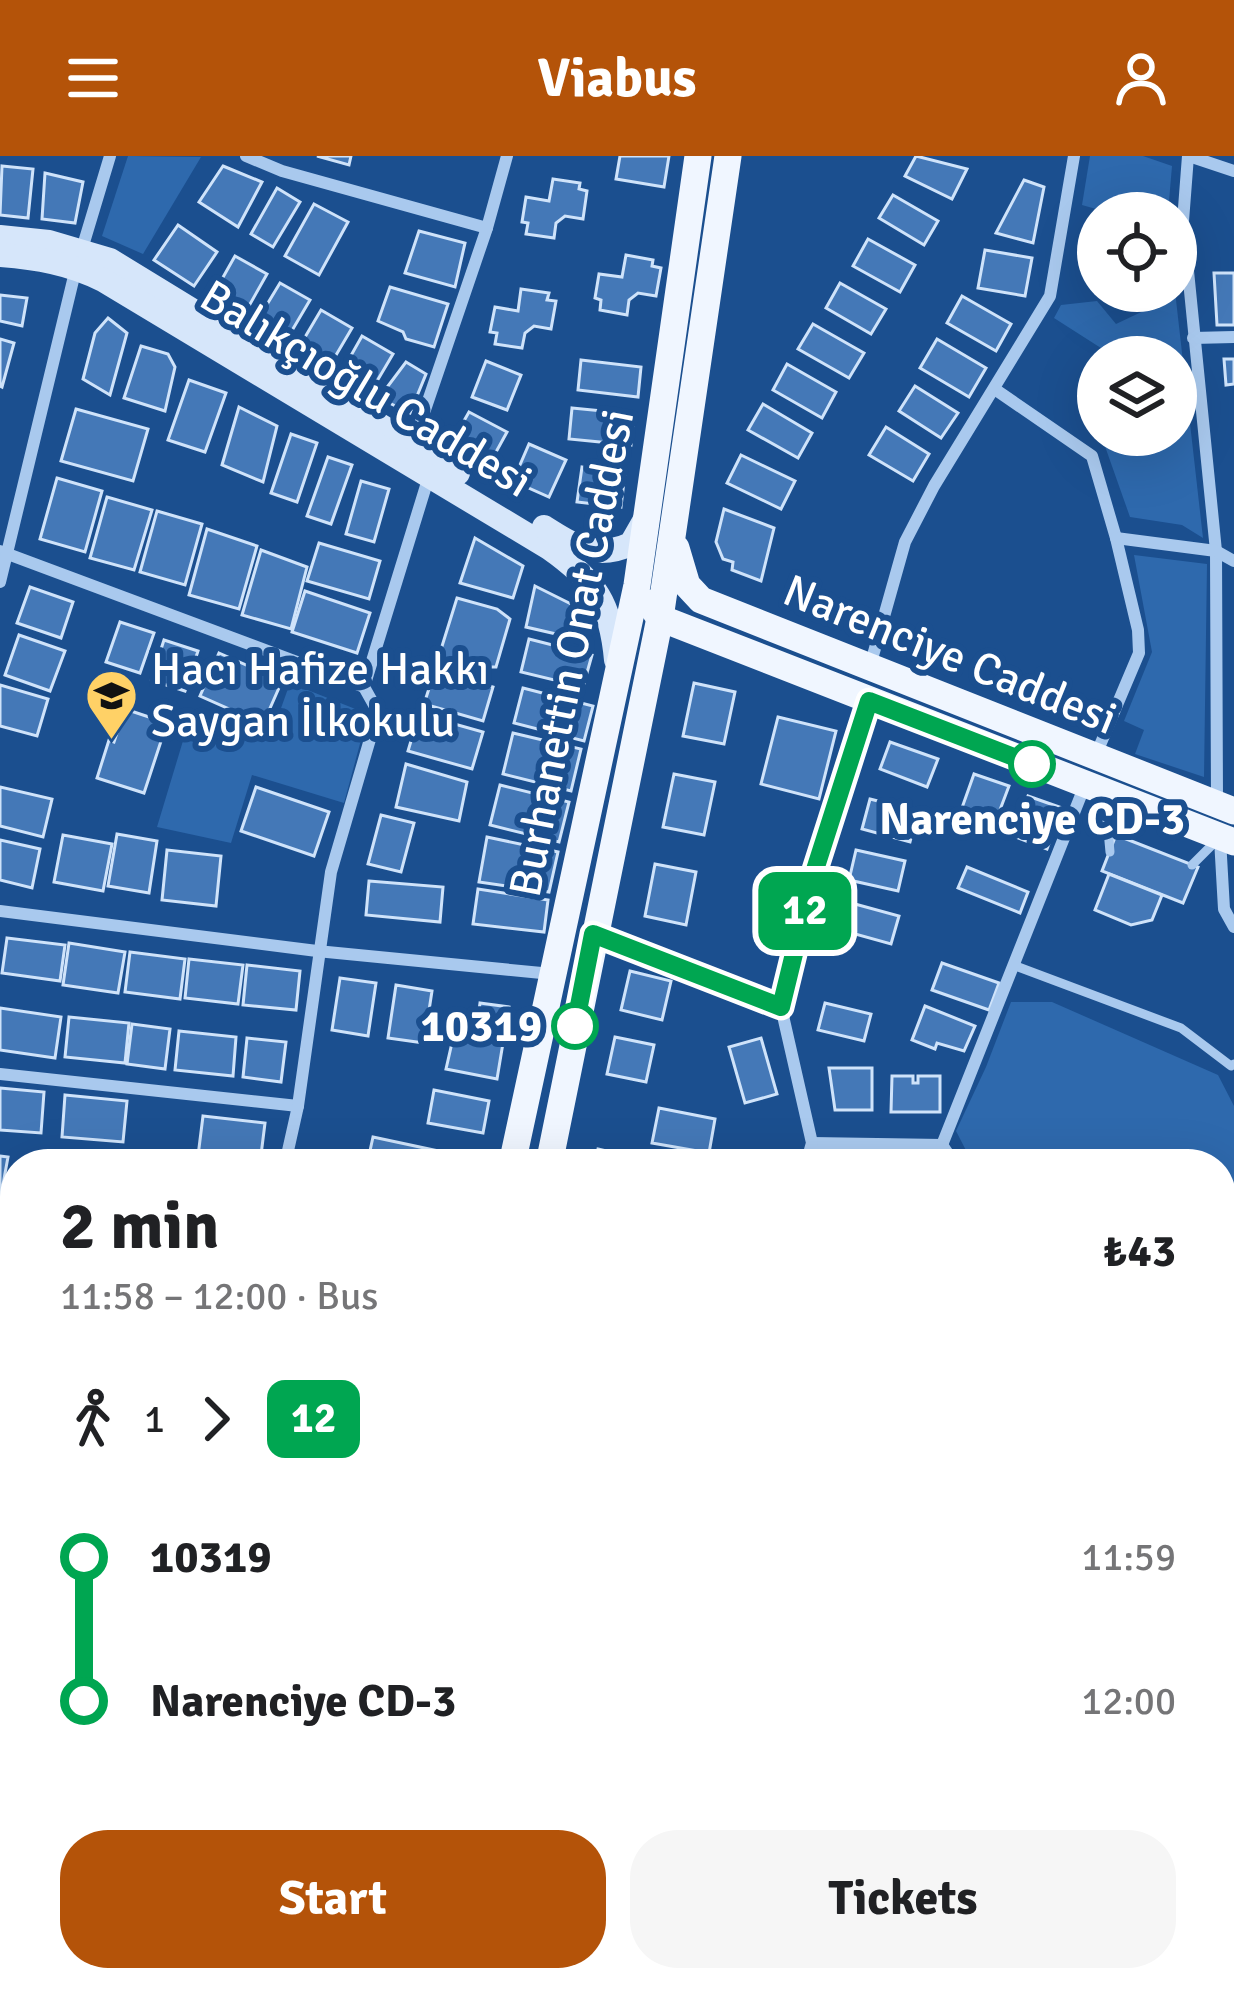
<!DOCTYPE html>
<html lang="en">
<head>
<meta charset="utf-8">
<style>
  body { margin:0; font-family:Signika,sans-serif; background:#f6f6f6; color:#202124; height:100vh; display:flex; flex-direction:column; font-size:45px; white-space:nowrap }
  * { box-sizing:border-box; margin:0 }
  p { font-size:39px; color:#757577 }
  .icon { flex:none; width:66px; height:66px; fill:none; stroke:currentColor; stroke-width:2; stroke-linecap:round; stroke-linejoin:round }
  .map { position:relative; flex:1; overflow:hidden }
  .drawer { position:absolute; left:0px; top:993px; width:1236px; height:843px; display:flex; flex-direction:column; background:#fff; border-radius:48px 48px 0 0; box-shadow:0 12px 48px #0002 }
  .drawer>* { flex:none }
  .badge { padding:0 24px; border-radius:18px; font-size:42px; line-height:78px }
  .buttons { position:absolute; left:1077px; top:36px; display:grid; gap:24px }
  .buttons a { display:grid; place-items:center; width:120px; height:120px; border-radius:50%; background:#fff; box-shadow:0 12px 48px #0002; font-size:60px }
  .map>.badge { position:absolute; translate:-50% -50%; box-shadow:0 0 0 6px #fff }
  .legs { display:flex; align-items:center; gap:18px; height:132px; padding:0 60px; font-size:39px }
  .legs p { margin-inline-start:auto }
  .headline { display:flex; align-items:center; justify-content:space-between; height:204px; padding:0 60px }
  h1 { font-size:66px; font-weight:800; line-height:90px }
  .button { display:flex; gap:24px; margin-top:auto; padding:24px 60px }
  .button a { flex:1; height:138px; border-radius:48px; background:#b45309; color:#fff; font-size:48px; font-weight:800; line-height:138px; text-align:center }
  .button a+a { background:#f6f6f6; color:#202124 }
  ul { padding:0 60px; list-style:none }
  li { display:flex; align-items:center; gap:42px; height:144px; font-size:45px }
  li i { display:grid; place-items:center; width:18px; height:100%; margin:0 15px; background:currentColor }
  li i::after { content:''; width:30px; height:30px; margin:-15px; border:9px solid; border-radius:50%; background:#fff }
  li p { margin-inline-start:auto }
  li:first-child i { background:linear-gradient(#0000 50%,currentColor 0) }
  li:last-child i { background:linear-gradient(currentColor 50%,#0000 0) }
  header { display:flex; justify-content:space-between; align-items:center; height:156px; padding:0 60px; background:#b45309; color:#fff; font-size:54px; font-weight:800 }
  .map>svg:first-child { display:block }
</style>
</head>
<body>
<header><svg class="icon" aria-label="menu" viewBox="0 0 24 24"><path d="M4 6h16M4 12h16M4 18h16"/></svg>Viabus<svg class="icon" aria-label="person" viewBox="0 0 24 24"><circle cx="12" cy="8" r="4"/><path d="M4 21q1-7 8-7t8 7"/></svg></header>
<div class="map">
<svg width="1234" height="1835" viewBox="0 0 1234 1835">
  <rect width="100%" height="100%" fill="#1b4f8f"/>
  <g fill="#2e69ad">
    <path d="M128,0L201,1L143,98L102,80Z"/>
    <path d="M1090,0H1143L1172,10L1168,57H1110L1082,49Z"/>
    <path d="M1150,135H1175L1203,382L1182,369L1130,361L1101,279H1176V201H1115L1054,162L1061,149L1097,145L1116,168L1156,149Z"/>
    <path d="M1134,399L1207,408L1204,621L1135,598L1144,574L1124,565L1152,496Z"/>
    <path d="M290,527L368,558L344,647L252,619L231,687L157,671L192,555L270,583Z"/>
    <path d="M1011,846H1052L1218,919L1234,950V1139L1221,1135V1008H973L956,975L986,911Z"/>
    <path d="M1234,1482V1597L1221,1596V1517Z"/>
  </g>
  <path fill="#3c6290" stroke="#9cc4f0" stroke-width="3" d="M14,1725L15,1788L0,1792V1729Z"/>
  <g fill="#4478b7" stroke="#cfe3fa" stroke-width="3">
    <path d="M317,0H351L349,9Z"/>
    <path d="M620,0H669L664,31L616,23Z"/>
    <path d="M916,0L967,13L952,43L905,20Z"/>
    <path d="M2,10L33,13L28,62L0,59Z"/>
    <path d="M223,10L262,26L238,71L199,46Z"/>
    <path d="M45,17L83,26L75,67L42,63Z"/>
    <path d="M553,23L580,27L579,33L587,35L583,63L565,60L556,67L554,82L526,78L528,67L522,66L526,41L549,45Z"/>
    <path d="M1024,24L1044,31L1033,87L996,77Z"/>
    <path d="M277,32L300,46L273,91L251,78Z"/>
    <path d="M893,39L938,65L924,89L879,62Z"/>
    <path d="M314,48L348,66L319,119L285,100Z"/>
    <path d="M178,69L217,96L194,130L154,104Z"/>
    <path d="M419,75L465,87L455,131L405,117Z"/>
    <path d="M868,83L915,109L900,136L853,110Z"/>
    <path d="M985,94L1032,102L1025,140L978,132Z"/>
    <path d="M626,99L653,104L652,110L661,112L656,140L638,137L629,144L627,159L600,154L601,144L595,142L599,118L622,121Z"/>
    <path d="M235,100L267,118L245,157L213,139Z"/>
    <path d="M1214,117H1234V169H1217Z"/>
    <path d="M280,127L310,144L287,183L257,165Z"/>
    <path d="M840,127L886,153L871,178L826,152Z"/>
    <path d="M390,131L448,148L434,191L406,183L403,176L378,165Z"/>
    <path d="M521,133L549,137L547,144L556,145L551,173L534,170L525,177L522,192L495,188L497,177L490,176L495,151L518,155Z"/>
    <path d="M0,139L27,142L22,170L0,165Z"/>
    <path d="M962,140L1011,168L996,195L947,167Z"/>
    <path d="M321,154L352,172L329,211L298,193Z"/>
    <path d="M108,162L127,177L110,239L83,223L95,177Z"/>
    <path d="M813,168L864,197L849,222L798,193Z"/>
    <path d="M362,180L393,198L370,237L340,219Z"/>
    <path d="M0,183L14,187L2,231L0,230Z"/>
    <path d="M937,183L986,212L969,241L920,212Z"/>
    <path d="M141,190L168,198L175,211L165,255L124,242Z"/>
    <path d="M1224,203H1234V228L1226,229Z"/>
    <path d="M581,204L641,211L638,241L578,234Z"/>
    <path d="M486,205L521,219L507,254L472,241Z"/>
    <path d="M406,206L426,218L410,257L379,242Z"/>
    <path d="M787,208L836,236L822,262L773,234Z"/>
    <path d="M189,224L226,237L205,296L168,284Z"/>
    <path d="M915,230L958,257L941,282L899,255Z"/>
    <path d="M763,248L812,277L798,302L748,274Z"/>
    <path d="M239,251L277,270L263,326L222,309Z"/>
    <path d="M572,252L634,258L631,289L569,283Z"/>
    <path d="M76,253L148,273L133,325L61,305Z"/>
    <path d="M469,256L507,276L490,307L452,286Z"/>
    <path d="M886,271L929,298L913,325L869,299Z"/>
    <path d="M291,278L317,287L297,346L271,337Z"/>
    <path d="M529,288L566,304L549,341L513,325Z"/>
    <path d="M741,299L795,325L781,353L727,327Z"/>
    <path d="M328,301L352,309L331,368L307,360Z"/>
    <path d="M582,311L625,316L621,351L577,346Z"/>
    <path d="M57,322L102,335L85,396L40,383Z"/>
    <path d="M361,325L389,333L374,386L346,378Z"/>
    <path d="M107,341L152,354L134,414L90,402Z"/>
    <path d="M724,353L774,372L761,425L732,414L733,406L723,403L716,386Z"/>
    <path d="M157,355L202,368L185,429L140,416Z"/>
    <path d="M207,373L257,390L239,453L189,439Z"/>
    <path d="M475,382L523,410L513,442L460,427Z"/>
    <path d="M319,387L380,405L369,443L307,425Z"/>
    <path d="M261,394L307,411L291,473L242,459Z"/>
    <path d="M535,430L583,454L586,473L582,484L526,471Z"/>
    <path d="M30,431L73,446L61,482L17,467Z"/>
    <path d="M305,435L370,457L357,497L292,476Z"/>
    <path d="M457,442L497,453L510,463L496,511H467L438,503Z"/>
    <path d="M120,466L154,477L140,517L106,506Z"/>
    <path d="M19,479L65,495L50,535L5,519Z"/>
    <path d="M529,483L592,499L583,531L521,516Z"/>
    <path d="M164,484L198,495L185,535L151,524Z"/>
    <path d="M219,497L282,525L263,568L200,540Z"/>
    <path d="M435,514L493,531L483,565L424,548Z"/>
    <path d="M694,527L735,536L724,588L683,580Z"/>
    <path d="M0,529L48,543L37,580L0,570Z"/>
    <path d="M523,532L593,550L584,585L514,567Z"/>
    <path d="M125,553L167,567L144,637L97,622L109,584L114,586Z"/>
    <path d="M419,558L483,576L472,613L408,595Z"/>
    <path d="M778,561L836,575L819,643L761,628Z"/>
    <path d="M513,577L581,593L571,635L503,618Z"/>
    <path d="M890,586L938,603L927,631L880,613Z"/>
    <path d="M406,608L467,626L459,665L396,651Z"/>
    <path d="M674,618L715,626L704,679L663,671Z"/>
    <path d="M974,618L1009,630L992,675L958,663Z"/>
    <path d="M500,629L569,646L559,686L490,669Z"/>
    <path d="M0,631L52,643L43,681L0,670Z"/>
    <path d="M256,631L329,656L314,700L241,675Z"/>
    <path d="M1028,640L1062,652L1047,693L1013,680Z"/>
    <path d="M870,643L918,655L910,686L862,673Z"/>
    <path d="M381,659L414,667L401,716L368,708Z"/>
    <path d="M117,678L157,685L149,737L108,730Z"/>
    <path d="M63,679L112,688L103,735L54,726Z"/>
    <path d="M1116,679L1198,711L1183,747L1102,715Z"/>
    <path d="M487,681L558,696L549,736L479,726Z"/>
    <path d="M0,684L40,693L32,732L0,724Z"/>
    <path d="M167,694L221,700L216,750L162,744Z"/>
    <path d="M856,694L905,705L898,735L849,724Z"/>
    <path d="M655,708L696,716L686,769L645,760Z"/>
    <path d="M967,711L1028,736L1020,757L958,732Z"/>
    <path d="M1109,718L1162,739L1152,764L1131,769L1095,754Z"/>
    <path d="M369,725L443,731L440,766L366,759Z"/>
    <path d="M478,733L548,744L544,776L473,768Z"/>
    <path d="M844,745L899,760L891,788L837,773Z"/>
    <path d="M7,782L65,789L60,825L2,817Z"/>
    <path d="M69,787L125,796L118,837L63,829Z"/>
    <path d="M130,796L185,803L180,843L125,836Z"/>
    <path d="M189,803L243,809L238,848L185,842Z"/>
    <path d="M942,807L999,827L989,854L932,834Z"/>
    <path d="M247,809L300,815L296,854L243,849Z"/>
    <path d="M630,815L671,825L662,864L621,854Z"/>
    <path d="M340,822L376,827L368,880L332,874Z"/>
    <path d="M396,829L432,835L424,887L388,882Z"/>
    <path d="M480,847L509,851L503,887L475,883Z"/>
    <path d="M825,847L871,858L864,885L818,874Z"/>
    <path d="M925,850L975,870L964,895L937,887L935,893L912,884Z"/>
    <path d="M0,852L61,861L55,902L0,894Z"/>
    <path d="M69,861L129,867L125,907L65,901Z"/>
    <path d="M132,868L170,873L165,913L127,908Z"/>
    <path d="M179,875L236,881L233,920L175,914Z"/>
    <path d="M454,878L503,887L497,923L446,913Z"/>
    <path d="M615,881L654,889L646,926L607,918Z"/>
    <path d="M247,882L286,886L281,926L243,921Z"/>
    <path d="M761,882L777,938L745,947L729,891Z"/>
    <path d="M829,912H872V954H835Z"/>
    <path d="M892,920H913V927H918V920H940V956H891Z"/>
    <path d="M0,932L44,936L41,977L0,974Z"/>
    <path d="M434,934L489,945L483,977L428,967Z"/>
    <path d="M65,939L127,945L123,986L62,981Z"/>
    <path d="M659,952L715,963L709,997L652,987Z"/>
    <path d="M203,960L265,967L260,1007L198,1000Z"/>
    <path d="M373,981L443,996L441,1008L368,1004Z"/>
    <path d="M598,993L653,1006L652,1008H595Z"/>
    <path d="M0,1000L8,1001L0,1045Z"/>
    <path d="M12,1115L15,1116V1157L3,1155Z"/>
    <path d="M0,1116L8,1117L0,1153Z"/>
    <path d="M1221,1188L1234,1192V1229L1221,1226Z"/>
    <path d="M0,1212L15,1214L14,1269L0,1267Z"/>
    <path d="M1221,1265L1234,1267V1306L1221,1304Z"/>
    <path d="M0,1324L15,1325V1356L0,1355Z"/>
    <path d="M0,1398L15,1400V1444L0,1442Z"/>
    <path d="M11,1502H15V1551L8,1550Z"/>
    <path d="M0,1609L9,1638L0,1641Z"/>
    <path d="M1228,1764L1234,1766V1799L1221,1796Z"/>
    <path d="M68,1821H132L137,1835H73Z"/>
    <path d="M308,1821H349L351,1823L344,1830L348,1835H313L317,1831Z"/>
    <path d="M559,1821H585L586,1835H560Z"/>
    <rect x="653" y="1821" width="37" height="14"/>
    <rect x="406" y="1822" width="37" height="13"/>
  </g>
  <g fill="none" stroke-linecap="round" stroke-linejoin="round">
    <g stroke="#a9c9ee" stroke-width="9">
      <path d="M1105,642L1110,696"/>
      <path d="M1192,709L1218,683"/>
      <path d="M1013,809L1181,872L1231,910L1234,908"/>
    </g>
    <g stroke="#a9c9ee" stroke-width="12">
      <path d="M246,0L282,15L487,72"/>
      <path d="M1188,0L1183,65L1216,395L1217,645"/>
      <path d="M1189,0L1234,15"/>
      <path d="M82,93L110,0"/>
      <path d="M1193,182L1234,181"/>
      <path d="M996,234L1092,300L1116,382L1138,474L1139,497L1095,601"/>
      <path d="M413,289L487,72L507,0"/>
      <path d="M1116,382L1216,395L1234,405"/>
      <path d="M0,395L364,531"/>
      <path d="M0,426L76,112"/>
      <path d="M870,510L905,386L934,330L1050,140L1074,0"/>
      <path d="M1220,683L1224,753L1234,771"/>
      <path d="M0,755L317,795L552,818"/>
      <path d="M597,780L781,851"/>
      <path d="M0,918L298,950"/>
      <path d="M812,987L942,989L955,1008"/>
      <path d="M942,989L1085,629"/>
      <path d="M285,1008L298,950L331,716L378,556L364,531L429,320"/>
      <path d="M806,1008L812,987L781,851L813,720L869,546"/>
      <path d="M0,1090L15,1093"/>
      <path d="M1221,1163L1234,1166"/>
      <path d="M0,1298L15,1299"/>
      <path d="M1221,1466L1234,1421"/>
      <path d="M0,1470L15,1472"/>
      <path d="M1221,1616L1234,1619"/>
      <path d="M0,1661L15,1657"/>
      <path d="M1221,1678L1234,1631"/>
      <path d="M157,1821L160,1835"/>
      <path d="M711,1821V1835"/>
      <path d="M288,1835L289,1821"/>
      <path d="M939,1835L943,1821"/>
      <path d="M1133,1835L1136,1821"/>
      <path d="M1177,1835L1181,1821"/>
    </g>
    <g stroke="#d6e6fa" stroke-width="24">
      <path d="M0,81L49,86L110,104L458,317"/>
      <path d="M0,99C37,102 69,107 103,124L549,392C596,425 611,448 616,504"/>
      <path d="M544,371C574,390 596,404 631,388L647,360"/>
    </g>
    <g stroke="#f0f6ff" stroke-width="27">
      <path d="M676,392L687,429L701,444L1234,655"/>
      <path d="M649,447L660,462L1234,686"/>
      <path d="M512,1008L637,429L698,0"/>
      <path d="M549,1008L660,462L728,0"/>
      <path d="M481,1821V1835"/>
      <path d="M519,1821V1835"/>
    </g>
  </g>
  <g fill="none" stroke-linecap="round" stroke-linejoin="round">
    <defs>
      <path id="line-1" d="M575,870L593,778L781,851L813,720L869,545L1032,608"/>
    </defs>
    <use href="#line-1" stroke="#fff" stroke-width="27"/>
    <use href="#line-1" stroke="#00a651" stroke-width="18"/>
  </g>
  <defs>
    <symbol id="school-pin" viewBox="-11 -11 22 30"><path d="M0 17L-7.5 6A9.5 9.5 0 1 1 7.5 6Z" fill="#ffd166" stroke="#1b4f8f"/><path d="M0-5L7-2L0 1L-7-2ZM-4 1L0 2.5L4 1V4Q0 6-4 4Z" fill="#111"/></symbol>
  </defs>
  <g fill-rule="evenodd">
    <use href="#school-pin" x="82" y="510" width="59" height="81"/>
  </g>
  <g fill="#fff" stroke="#00a651" stroke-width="6">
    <circle cx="1032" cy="608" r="21"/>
    <circle cx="575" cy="870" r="21"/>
  </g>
  <g text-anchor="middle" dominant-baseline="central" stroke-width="12" stroke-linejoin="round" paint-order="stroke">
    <g font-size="45" fill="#fff" stroke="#1b4f8f">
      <text transform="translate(366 233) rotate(31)">Balıkçıoğlu Caddesi</text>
      <text transform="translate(572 497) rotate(-79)">Burhanettin Onat Caddesi</text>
      <text transform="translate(950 499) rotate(22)">Narenciye Caddesi</text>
    </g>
    <g font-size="45" fill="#fff" stroke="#1b4f8f" text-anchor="start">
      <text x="151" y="513">Hacı Hafize Hakkı<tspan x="151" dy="52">Saygan İlkokulu</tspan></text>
    </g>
    <g font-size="45" font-weight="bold" fill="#fff" stroke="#1b4f8f">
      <text x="1032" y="663">Narenciye CD-3</text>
      <text x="542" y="870" text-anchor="end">10319</text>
    </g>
  </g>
</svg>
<div class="buttons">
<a><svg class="icon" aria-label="locate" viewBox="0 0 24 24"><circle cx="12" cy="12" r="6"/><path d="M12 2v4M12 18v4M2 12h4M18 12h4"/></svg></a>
<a><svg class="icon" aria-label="layers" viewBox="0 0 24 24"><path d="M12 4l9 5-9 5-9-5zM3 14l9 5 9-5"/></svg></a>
</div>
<b class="badge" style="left:805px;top:755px;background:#00a651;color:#fff">12</b>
<section class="drawer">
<div class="headline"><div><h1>2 min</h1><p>11:58 – 12:00 · Bus</p></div><b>₺43</b></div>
<div class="legs"><svg class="icon" aria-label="walk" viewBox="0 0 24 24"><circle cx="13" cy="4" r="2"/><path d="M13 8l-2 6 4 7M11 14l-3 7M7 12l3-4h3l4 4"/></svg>1<svg class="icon" aria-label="forward" viewBox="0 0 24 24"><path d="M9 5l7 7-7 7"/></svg><b class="badge" style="background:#00a651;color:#fff">12</b></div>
<ul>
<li><i style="color:#00a651"></i><b>10319</b><p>11:59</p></li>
<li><i style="color:#00a651"></i><b>Narenciye CD-3</b><p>12:00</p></li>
</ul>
<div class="button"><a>Start</a><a>Tickets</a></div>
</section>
</div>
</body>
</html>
